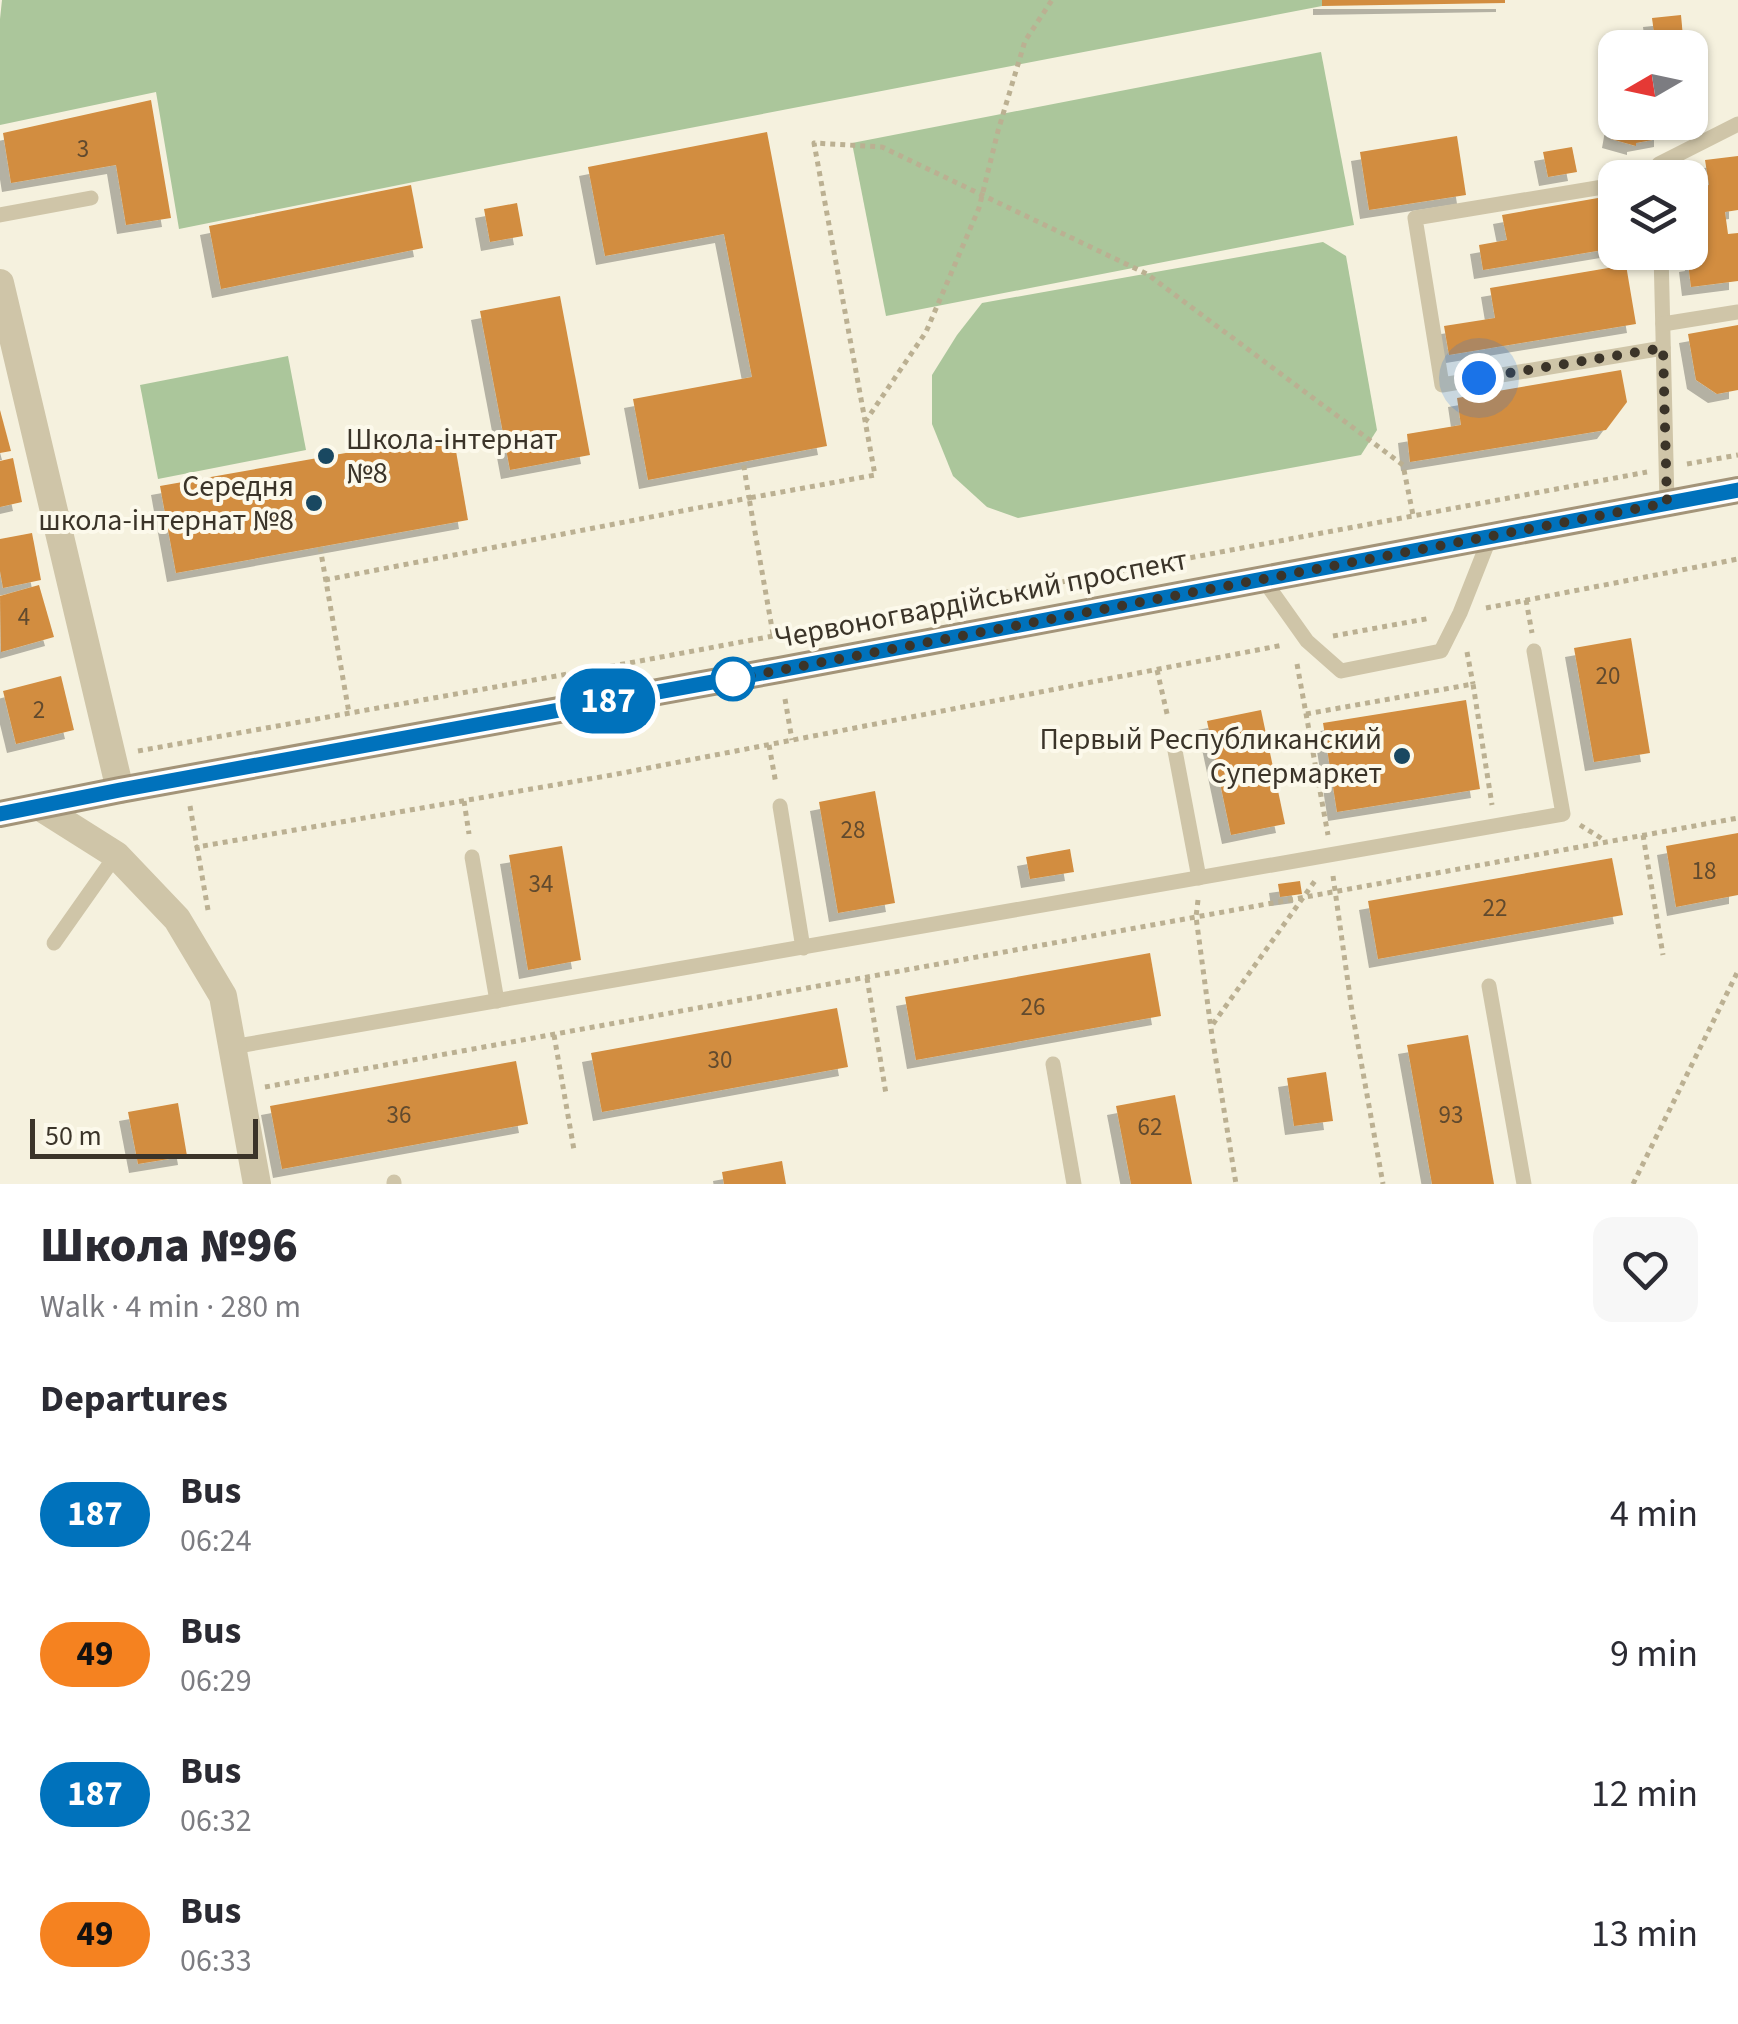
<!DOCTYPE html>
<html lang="en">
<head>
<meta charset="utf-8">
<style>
  body { margin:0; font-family:"Source Sans 3",sans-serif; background:#f7f7f7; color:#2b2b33; height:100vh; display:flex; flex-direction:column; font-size:38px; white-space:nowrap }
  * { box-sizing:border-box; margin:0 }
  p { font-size:32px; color:#7c7c81 }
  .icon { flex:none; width:55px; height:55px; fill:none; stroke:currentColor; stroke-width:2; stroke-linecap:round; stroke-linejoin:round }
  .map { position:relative; height:1184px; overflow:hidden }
  .panel { display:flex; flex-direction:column; background:#fff; flex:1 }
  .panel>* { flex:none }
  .badge { padding:0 20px; border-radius:32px; font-size:35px; line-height:65px }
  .needle { width:65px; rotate:261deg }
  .controls { position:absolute; left:1598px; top:30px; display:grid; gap:20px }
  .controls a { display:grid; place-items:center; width:110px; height:110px; border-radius:20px; background:#fff; box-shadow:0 2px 8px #0004; font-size:50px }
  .scale { position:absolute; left:30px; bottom:25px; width:228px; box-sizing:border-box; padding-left:10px; border:5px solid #3b3429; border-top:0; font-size:28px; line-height:35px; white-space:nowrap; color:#3b3429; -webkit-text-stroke:8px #fcf9eb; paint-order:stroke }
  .you { position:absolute; width:50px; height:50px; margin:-25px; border:8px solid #fff; border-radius:50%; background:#1a73e8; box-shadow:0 0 0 15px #1a73e833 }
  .map>.badge { position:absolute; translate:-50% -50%; box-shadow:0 0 0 5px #fff }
  h2 { padding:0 40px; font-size:38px; line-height:90px }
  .round { display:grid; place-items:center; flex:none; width:105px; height:105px; border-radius:20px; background:#f7f7f7 }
  .head { display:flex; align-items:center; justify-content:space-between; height:170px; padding:0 40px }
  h1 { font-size:48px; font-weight:800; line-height:75px }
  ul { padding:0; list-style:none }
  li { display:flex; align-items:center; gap:30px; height:140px; padding:0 40px }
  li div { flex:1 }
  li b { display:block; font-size:38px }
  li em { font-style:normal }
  li .badge { min-width:110px; font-weight:700; text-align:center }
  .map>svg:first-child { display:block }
</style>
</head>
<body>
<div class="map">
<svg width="1738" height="1184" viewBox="0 0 1738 1184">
  <defs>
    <filter id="shadow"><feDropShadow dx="-9" dy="9" stdDeviation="0" flood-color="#0004"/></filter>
  </defs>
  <rect width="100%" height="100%" fill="#f5f1de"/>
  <g fill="#abc69b">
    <path d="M2,0H1322V6L529,159L179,229L156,92L0,125V19Z"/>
    <path d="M1321,52L1354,225L886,316L852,143Z"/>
    <path d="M1323,242L1346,256L1377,430L1361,455L1018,518L987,507L953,476L932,424V375L957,335L982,303Z"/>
    <path d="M288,356L306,450L158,479L140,385Z"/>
  </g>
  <g fill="#d28d3f" filter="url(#shadow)">
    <path d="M1322,0H1505V3L1322,6Z"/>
    <path d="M1681,15L1684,48H1656L1652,18Z"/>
    <path d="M151,100L171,218L126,225L116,165L11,183L3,133Z"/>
    <path d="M1614,122H1663V138L1636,143V146L1611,139Z"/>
    <path d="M767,132L827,446L648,480L633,399L752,377L724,234L605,256L588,167Z"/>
    <path d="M1457,136L1466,195L1369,210L1360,152Z"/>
    <path d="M1572,147L1577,172L1548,177L1543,152Z"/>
    <path d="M1738,156V210L1725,212L1728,234L1738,233V281L1691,287L1688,263L1694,262L1690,237L1699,236L1696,214L1701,213L1697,187L1709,185L1705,160Z"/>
    <path d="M411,185L423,248L221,289L209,226Z"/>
    <path d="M1615,195V248L1483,270L1479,245L1507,240L1502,215Z"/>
    <path d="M517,203L523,236L490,242L484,209Z"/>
    <path d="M1626,265L1636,324L1449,355L1444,326L1495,318L1490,288Z"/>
    <path d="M560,296L590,455L510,470L480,311Z"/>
    <path d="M1738,325V390L1717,394L1696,380L1688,334Z"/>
    <path d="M1621,370L1627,402L1606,430L1410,462L1407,434L1461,425L1457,398Z"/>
    <path d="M0,410L11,451L0,453Z"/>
    <path d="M453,434L468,520L176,573L160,486Z"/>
    <path d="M13,458L22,502L0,507V461Z"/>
    <path d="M32,533L41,580L3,588L0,571V539Z"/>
    <path d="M39,585L54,637L1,652L0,596Z"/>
    <path d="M1631,638L1650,753L1594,762L1574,648Z"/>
    <path d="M61,676L74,730L16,744L3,691Z"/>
    <path d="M1466,700L1480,789L1337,812L1323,723Z"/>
    <path d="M1261,710L1285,824L1231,835L1207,721Z"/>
    <path d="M875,791L895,903L838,913L819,802Z"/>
    <path d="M1738,833V895L1676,907L1666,846Z"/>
    <path d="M562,846L581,960L528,970L509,855Z"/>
    <path d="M1070,849L1074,872L1030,879L1026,857Z"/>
    <path d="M1612,858L1623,915L1378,959L1368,901Z"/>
    <path d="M1300,881L1302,894L1280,897L1278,884Z"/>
    <path d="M1150,953L1161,1016L916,1060L905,997Z"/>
    <path d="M837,1008L848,1067L602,1112L591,1053Z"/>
    <path d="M1468,1035L1494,1184H1432L1407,1045Z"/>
    <path d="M516,1061L528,1124L282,1169L270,1106Z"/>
    <path d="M1326,1072L1333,1121L1294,1126L1287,1078Z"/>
    <path d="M1175,1095L1192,1184H1131L1116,1106Z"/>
    <path d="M178,1103L187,1156L138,1164L128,1112Z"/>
    <path d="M782,1161L786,1184H724L722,1172Z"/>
  </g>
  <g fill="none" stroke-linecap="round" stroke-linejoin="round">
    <g stroke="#bbb092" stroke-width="5" stroke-dasharray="5 5" stroke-linecap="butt">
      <path d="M865,422L926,332L979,208L998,131L1025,41L1052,0"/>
      <path d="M1687,464L1738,455"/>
      <path d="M320,547L349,713"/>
      <path d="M325,580L749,498L743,461"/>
      <path d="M1526,600L1532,633"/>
      <path d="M1486,608L1738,559"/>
      <path d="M773,634L749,498L875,475L814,143L882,147L1147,274L1403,465L1413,515"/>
      <path d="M1333,636L1431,618"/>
      <path d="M1467,652L1473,684"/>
      <path d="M1297,664L1328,835"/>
      <path d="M1157,670L1168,718"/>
      <path d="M785,699L792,740"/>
      <path d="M1306,714L1473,684L1492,805"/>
      <path d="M769,745L776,784"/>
      <path d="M138,751L640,661L1647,472"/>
      <path d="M464,801L469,834"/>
      <path d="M190,806L197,847"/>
      <path d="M1580,825L1604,840"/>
      <path d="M1643,835L1663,955"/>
      <path d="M1333,876L1352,1011L1383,1184"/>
      <path d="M1198,900L1196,917L1212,1036L1236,1184"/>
      <path d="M208,910L197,847L612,775L1283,645"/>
      <path d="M867,978L886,1094"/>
      <path d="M1213,1024L1317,878"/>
      <path d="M554,1035L574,1150"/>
      <path d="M265,1087L1738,818"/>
      <path d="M1633,1184L1738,971"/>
    </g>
    <g stroke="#cfc5a8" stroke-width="15">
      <path d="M1659,178V164L1738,124"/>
      <path d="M1615,185L1415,218L1442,385L1663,348"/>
      <path d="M0,215L91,198"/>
      <path d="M1661,252L1667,503"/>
      <path d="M1663,324L1738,312"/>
      <path d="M1263,579L1307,641L1341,671L1441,651L1460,613L1490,537"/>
      <path d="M1173,740L1199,878"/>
      <path d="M780,806L803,948"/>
      <path d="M472,857L497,1001"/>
      <path d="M54,943L116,855"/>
      <path d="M1489,986L1524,1184"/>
      <path d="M232,1047L1563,814L1534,651"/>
      <path d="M1053,1064L1074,1184"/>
      <path d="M394,1182V1184"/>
    </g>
    <g stroke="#cfc5a8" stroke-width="28">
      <path d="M0,283L120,790"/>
      <path d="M40,807L116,855L177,919L223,996L257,1184"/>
    </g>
    <path stroke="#a39479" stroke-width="28" d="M0,814L120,790L779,670L1738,490"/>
  </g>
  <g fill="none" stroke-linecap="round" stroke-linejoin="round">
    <defs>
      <path id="line" d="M0,814L120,790L779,670L1738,490"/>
    </defs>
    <use href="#line" stroke="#fff" stroke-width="22"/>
    <use href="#line" stroke="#0072bc" stroke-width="15"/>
    <path stroke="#3b3429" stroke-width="10" stroke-dasharray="0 18" d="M733,679L1667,503L1663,348L1479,378"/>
  </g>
  <g fill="#194861" stroke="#fcf9eb" stroke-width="4">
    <circle cx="326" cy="456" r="10"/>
    <circle cx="314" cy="503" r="10"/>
    <circle cx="1402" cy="756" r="10"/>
  </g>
  <circle fill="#fff" stroke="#0072bc" stroke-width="5" cx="733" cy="679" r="20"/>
  <g text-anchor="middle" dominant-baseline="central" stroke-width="8" stroke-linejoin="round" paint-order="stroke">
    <g font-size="25" fill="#614a2e">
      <text x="83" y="149">3</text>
      <text x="24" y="617">4</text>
      <text x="1608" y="676">20</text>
      <text x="39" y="710">2</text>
      <text x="853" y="830">28</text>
      <text x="1704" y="871">18</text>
      <text x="541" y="884">34</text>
      <text x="1495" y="908">22</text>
      <text x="1033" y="1007">26</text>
      <text x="720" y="1060">30</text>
      <text x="399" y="1115">36</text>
      <text x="1451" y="1115">93</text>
      <text x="1150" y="1127">62</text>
    </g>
    <g font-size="30" fill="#3b3429" stroke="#fcf9eb" text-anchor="end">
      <text x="346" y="439" text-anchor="start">Школа-інтернат<tspan x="346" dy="34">№8</tspan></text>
      <text x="294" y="486">Середня<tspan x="294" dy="34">школа-інтернат №8</tspan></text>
      <text x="1382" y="739">Первый Республиканский<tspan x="1382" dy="34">Супермаркет</tspan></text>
    </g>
    <g font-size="30" fill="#3b3429" stroke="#fcf9eb">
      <text transform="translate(981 599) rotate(-11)">Червоногвардійський проспект</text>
    </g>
  </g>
</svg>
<div class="controls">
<a><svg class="needle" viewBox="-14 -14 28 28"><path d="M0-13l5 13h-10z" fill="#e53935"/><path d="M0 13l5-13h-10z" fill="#7c7c81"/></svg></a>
<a><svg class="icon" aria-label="layers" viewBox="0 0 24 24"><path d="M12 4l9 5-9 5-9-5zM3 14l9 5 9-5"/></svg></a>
</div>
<div class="scale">50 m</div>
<div class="you" style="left:1479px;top:378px"></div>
<b class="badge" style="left:608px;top:701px;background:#0072bc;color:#fff">187</b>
</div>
<section class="panel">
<div class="head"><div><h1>Школа №96</h1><p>Walk · 4 min · 280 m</p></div><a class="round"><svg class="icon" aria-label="heart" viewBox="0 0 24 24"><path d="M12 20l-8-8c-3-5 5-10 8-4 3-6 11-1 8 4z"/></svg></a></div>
<h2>Departures</h2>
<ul>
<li><span class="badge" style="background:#0072bc;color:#fff">187</span><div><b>Bus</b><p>06:24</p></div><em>4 min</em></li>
<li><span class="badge" style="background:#f58220;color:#111">49</span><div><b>Bus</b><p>06:29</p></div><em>9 min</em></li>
<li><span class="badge" style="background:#0072bc;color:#fff">187</span><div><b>Bus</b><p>06:32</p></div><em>12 min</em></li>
<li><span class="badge" style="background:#f58220;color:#111">49</span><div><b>Bus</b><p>06:33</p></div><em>13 min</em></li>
</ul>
</section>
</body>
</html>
